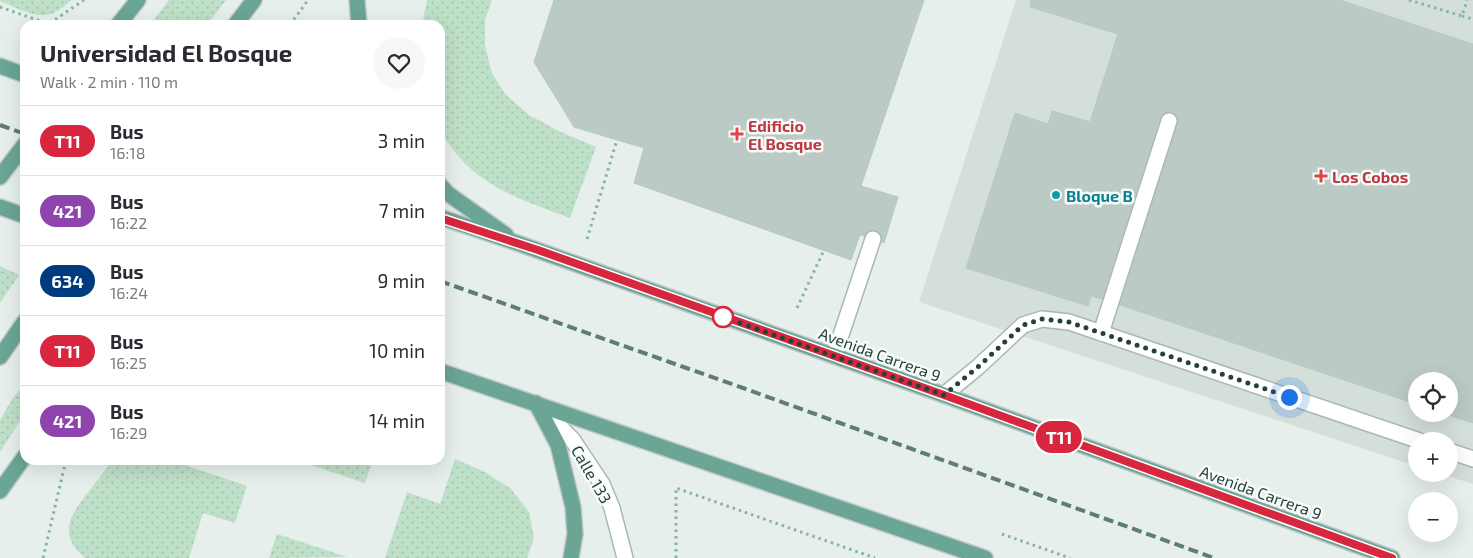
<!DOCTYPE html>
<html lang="en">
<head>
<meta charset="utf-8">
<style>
  body { margin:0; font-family:"Exo 2",sans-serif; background:#f7f7f7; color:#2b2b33; height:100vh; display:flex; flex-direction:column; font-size:19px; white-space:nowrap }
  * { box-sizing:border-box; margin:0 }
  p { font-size:16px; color:#7c7c81 }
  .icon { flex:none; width:28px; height:28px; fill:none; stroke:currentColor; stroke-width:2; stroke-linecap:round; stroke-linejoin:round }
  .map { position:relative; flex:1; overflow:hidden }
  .details { position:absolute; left:20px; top:20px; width:425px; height:445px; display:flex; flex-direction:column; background:#fff; border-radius:15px; box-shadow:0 5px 20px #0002 }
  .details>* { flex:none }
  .badge { padding:0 10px; border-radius:16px; font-size:18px; line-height:32px }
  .controls { position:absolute; left:1408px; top:372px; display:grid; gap:10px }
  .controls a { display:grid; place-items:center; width:50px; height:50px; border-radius:50%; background:#fff; box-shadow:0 5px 20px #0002; font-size:25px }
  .you { position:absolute; width:25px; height:25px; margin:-12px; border:4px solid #fff; border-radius:50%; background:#1a73e8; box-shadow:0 0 0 8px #1a73e833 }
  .map>.badge { position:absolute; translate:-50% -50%; box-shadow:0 0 0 2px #fff }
  .round { display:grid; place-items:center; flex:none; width:52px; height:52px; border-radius:26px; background:#f7f7f7 }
  .headline { display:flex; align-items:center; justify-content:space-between; height:85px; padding:0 20px }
  h1 { font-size:24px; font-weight:700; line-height:38px }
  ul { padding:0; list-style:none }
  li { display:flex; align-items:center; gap:15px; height:70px; padding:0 20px; border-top:1px solid #e1e1e2 }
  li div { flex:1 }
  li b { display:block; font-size:19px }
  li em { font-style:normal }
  li .badge { min-width:55px; font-weight:700; text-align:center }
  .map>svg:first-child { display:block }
</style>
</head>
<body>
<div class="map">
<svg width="1473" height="558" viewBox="0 0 1473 558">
  <defs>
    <pattern id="green-dots" width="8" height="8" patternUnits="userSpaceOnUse" patternTransform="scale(1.25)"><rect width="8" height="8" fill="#bfe0c8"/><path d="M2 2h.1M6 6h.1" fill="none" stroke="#a4c1ad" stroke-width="1.8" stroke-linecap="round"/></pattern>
  </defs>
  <rect width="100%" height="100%" fill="#e6efeb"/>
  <path fill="#d4dfda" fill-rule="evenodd" d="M1016,0H1473V484L1441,474H1449V441H1416V466L919,302ZM1416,381H1449V414H1416Z"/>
  <g fill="url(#green-dots)">
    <path d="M0,0H72C64,6 55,15 45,15C30,16 14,7 0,1Z"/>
    <path d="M169,0H226L207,25H150Z"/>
    <path d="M427,0H492L485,20V46L492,73L505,94L529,115L561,132L596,147L570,218C516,198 470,184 440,130V25H422Z"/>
    <path d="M0,266L19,275L0,303Z"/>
    <path d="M25,383V413L0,452V420L13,398Z"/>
    <path d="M455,459L485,472L511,489L529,512L534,538L527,558H385L407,492L440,504Z"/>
    <path d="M113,460H170L247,486L235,523L203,513L189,558H85C57,534 70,515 89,491C97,481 105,470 113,460Z"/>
    <path d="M303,460H373L365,483L302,462Z"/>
    <path d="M277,534L347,557L269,558Z"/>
  </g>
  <g fill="#bbcac4" stroke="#b8c9c2">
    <path d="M554,0H924L861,186L898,197L884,243L882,242V238L880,233L875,230L867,232L864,236L860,235L851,260L634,183L644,148L574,127L534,62Z"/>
    <path d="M1031,0H1340L1473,44V423L1445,414H1449V381H1416V404L1120,305L1178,124V120L1176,115L1171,112L1163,114L1160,118L1102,299L1091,296L1088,306L966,268L1015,113L1048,124L1052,111L1090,122L1118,34L1030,7Z"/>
  </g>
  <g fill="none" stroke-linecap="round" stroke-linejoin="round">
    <defs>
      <g id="service">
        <path d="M1101,333L1169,121"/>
        <path d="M834,356L873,239"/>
        <path d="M944,395L978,367L1023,325L1042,319L1069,322L1420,441"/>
        <path d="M1449,451L1473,459"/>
      </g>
      <path id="minor" d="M539,406L572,439L602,484L612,508L625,558"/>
      <g id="primary">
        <path d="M357,0L359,25"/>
        <path d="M118,25L138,0"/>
        <path d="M235,25L254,0"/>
        <path d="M0,66L25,75"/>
        <path d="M0,177L25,144"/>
        <path d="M440,185L447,193L506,235"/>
        <path d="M0,207L25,216"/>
        <path d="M440,217L520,244L944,395L1392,558"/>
        <path d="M0,357L25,321"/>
        <path d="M440,371L985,558"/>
        <path d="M536,403L558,445L573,507L575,534L571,558"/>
        <path d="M0,491L25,456"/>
      </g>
    </defs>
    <use href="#service" stroke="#a8b8b2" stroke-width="18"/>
    <use href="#minor" stroke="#a8b8b2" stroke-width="18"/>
    <use href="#primary" stroke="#c2cac8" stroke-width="18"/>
    <g stroke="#86b3a5" stroke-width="3" stroke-dasharray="2.5 4" stroke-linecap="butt">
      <path d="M1409,0L1462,16L1467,0"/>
      <path d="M0,7L46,23L56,19L84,0"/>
      <path d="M1462,16L1473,19"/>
      <path d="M290,25L308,0"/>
      <path d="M587,239L617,140"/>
      <path d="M797,308L824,250"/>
      <path d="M1002,534L1070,558"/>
      <path d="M43,558L66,460"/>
      <path d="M676,558V488L875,558"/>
    </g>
    <use href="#service" stroke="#fff" stroke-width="15"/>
    <use href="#minor" stroke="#fff" stroke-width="15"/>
    <use href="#primary" stroke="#6aa596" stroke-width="15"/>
    <g stroke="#5f7d75" stroke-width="4" stroke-dasharray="10 5" stroke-linecap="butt">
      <path d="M0,125L25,134"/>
      <path d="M440,281L743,388L1214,558"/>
    </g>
  </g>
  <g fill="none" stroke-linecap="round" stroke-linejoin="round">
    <defs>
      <path id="line" d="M440,218L538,250L944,395L1392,558"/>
    </defs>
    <use href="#line" stroke="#fff" stroke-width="11"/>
    <use href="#line" stroke="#d7263d" stroke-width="8"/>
    <path stroke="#24423a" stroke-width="5" stroke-dasharray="0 9" d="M723,317L944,395L978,367L1023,325L1042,319L1069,322L1289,397"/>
  </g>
  <g fill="#e0444e" stroke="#f7fbf9" stroke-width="2">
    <path d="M734.5 126.5h5v5h5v5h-5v5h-5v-5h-5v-5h5z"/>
    <path d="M1318.5 168.5h5v5h5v5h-5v5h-5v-5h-5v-5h5z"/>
  </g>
  <circle fill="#0f9aa8" stroke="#f7fbf9" stroke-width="2" cx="1056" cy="195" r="5"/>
  <circle fill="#fff" stroke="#d7263d" stroke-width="2.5" cx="723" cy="317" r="10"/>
  <g text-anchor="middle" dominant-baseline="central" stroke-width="5" stroke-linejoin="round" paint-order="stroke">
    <g font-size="16" font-weight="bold" fill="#be3a42" stroke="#f7fbf9" text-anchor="start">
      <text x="748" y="125">Edificio<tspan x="748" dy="18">El Bosque</tspan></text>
      <text x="1332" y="176">Los Cobos</text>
    </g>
    <g font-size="16" font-weight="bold" fill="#0d838f" stroke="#f7fbf9" text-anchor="start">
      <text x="1066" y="195">Bloque B</text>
    </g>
    <g font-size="16" fill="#24423a" stroke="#f7fbf9">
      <text transform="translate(880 354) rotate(20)">Avenida Carrera 9</text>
      <text transform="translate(592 474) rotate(60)">Calle 133</text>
      <text transform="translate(1261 492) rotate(20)">Avenida Carrera 9</text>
    </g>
  </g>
</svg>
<div class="controls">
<a><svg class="icon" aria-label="locate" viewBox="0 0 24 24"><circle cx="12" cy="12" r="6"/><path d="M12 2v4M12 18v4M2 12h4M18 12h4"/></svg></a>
<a>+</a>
<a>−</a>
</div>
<div class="you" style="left:1289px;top:397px"></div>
<b class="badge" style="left:1059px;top:437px;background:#d7263d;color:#fff">T11</b>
<section class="details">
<div class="headline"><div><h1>Universidad El Bosque</h1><p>Walk · 2 min · 110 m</p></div><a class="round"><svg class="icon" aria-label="heart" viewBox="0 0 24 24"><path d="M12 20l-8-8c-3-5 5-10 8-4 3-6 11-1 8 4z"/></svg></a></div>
<ul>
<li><span class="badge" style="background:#d7263d;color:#fff">T11</span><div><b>Bus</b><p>16:18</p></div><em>3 min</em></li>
<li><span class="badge" style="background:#8e44ad;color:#fff">421</span><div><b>Bus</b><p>16:22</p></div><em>7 min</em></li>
<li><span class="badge" style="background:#003b80;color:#fff">634</span><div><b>Bus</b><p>16:24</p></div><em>9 min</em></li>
<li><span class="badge" style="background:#d7263d;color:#fff">T11</span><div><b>Bus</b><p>16:25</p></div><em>10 min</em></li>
<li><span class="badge" style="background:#8e44ad;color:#fff">421</span><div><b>Bus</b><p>16:29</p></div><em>14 min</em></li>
</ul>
</section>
</div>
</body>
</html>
